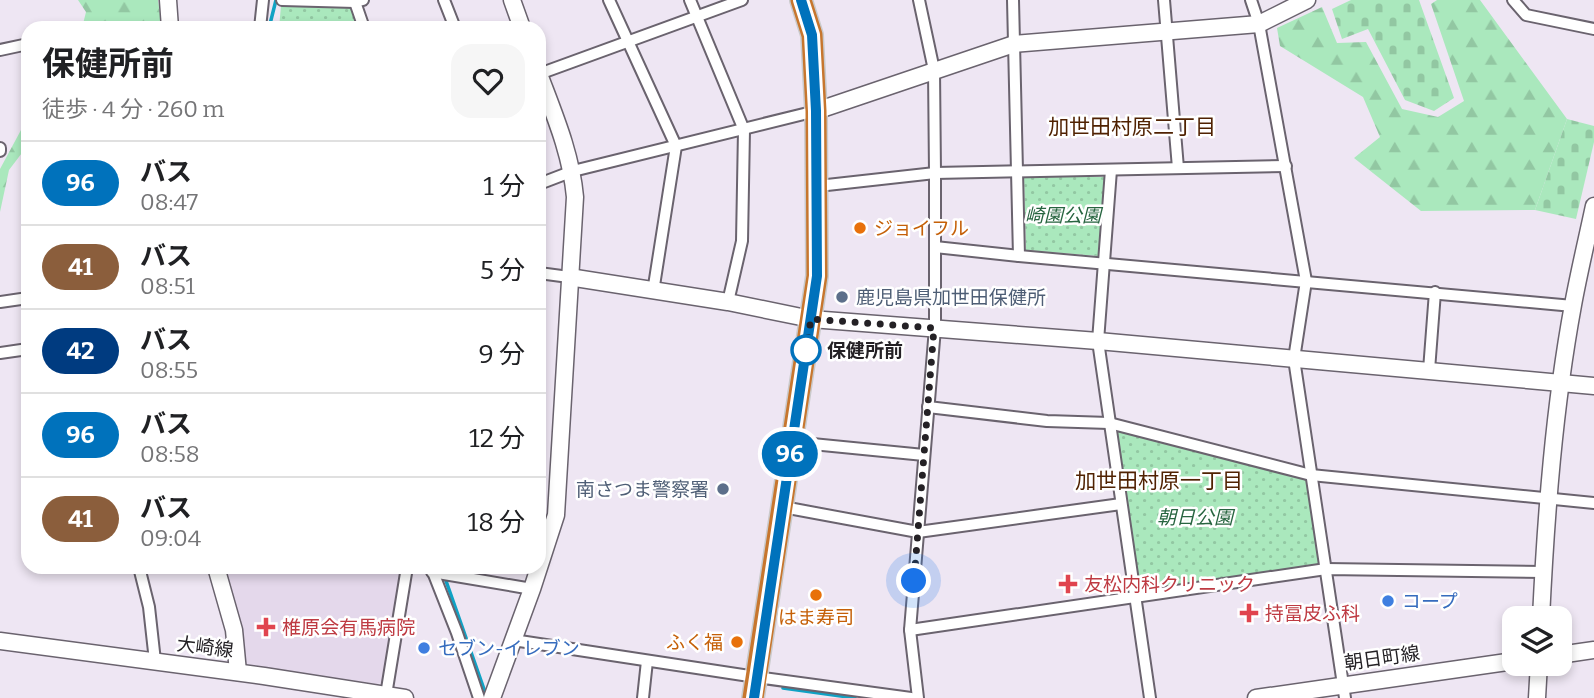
<!DOCTYPE html>
<html lang="ja">
<head>
<meta charset="utf-8">
<style>
  body { margin:0; font-family:Bitter,"Noto Sans JP",serif; background:#f6f6f6; color:#202124; height:100vh; display:flex; flex-direction:column; font-size:26px; white-space:nowrap }
  * { box-sizing:border-box; margin:0 }
  p { font-size:23px; color:#757577 }
  .icon { flex:none; width:38px; height:38px; fill:none; stroke:currentColor; stroke-width:2; stroke-linecap:round; stroke-linejoin:round }
  .map { position:relative; flex:1; overflow:hidden }
  .side { position:absolute; left:21px; top:21px; width:525px; height:553px; display:flex; flex-direction:column; background:#fff; border-radius:21px; box-shadow:0 4px 10px #0003 }
  .side>* { flex:none }
  .badge { padding:0 14px; border-radius:23px; font-size:24px; line-height:46px }
  .fabs { position:absolute; left:1502px; top:606px; display:grid; gap:14px }
  .fabs a { display:grid; place-items:center; width:70px; height:70px; border-radius:14px; background:#fff; box-shadow:0 4px 10px #0003; font-size:35px }
  .you { position:absolute; width:35px; height:35px; margin:-18px; border:5px solid #fff; border-radius:50%; background:#1a73e8; box-shadow:0 0 0 10px #1a73e833 }
  .map>.badge { position:absolute; translate:-50% -50%; box-shadow:0 0 0 4px #fff }
  .round { display:grid; place-items:center; flex:none; width:74px; height:74px; border-radius:21px; background:#f6f6f6 }
  .summary { display:flex; align-items:center; justify-content:space-between; height:119px; padding:0 21px }
  h1 { font-size:33px; font-weight:700; line-height:52px }
  ul { padding:0; list-style:none }
  li { display:flex; align-items:center; gap:21px; height:84px; padding:0 21px; border-top:2px solid #e0e0e0 }
  li div { flex:1 }
  li b { display:block; font-size:26px }
  li em { font-style:normal }
  li .badge { min-width:77px; font-weight:700; text-align:center }
  .map>svg:first-child { display:block }
</style>
</head>
<body>
<div class="map">
<svg width="1594" height="698" viewBox="0 0 1594 698">
  <defs>
    <pattern id="forest-firs" width="22" height="20" patternUnits="userSpaceOnUse" patternTransform="scale(1.75)"><rect width="22" height="20" fill="#aae8bd"/><path d="M5 1l3.5 6h-7zM16 11l3.5 6h-7z" fill="#92c7a2"/></pattern>
    <pattern id="cemetery-stones" width="16" height="16" patternUnits="userSpaceOnUse" patternTransform="scale(1.75)"><rect width="16" height="16" fill="#aae8bd"/><path d="M2 7V4a2 2 0 0 1 4 0v3zM10 15v-3a2 2 0 0 1 4 0v3z" fill="#92c7a2"/></pattern>
    <pattern id="park-dots" width="8" height="8" patternUnits="userSpaceOnUse" patternTransform="scale(1.75)"><rect width="8" height="8" fill="#aae8bd"/><path d="M2 2h.1M6 6h.1" fill="none" stroke="#92c7a2" stroke-width="1.8" stroke-linecap="round"/></pattern>
  </defs>
  <rect width="100%" height="100%" fill="#eee6f3"/>
  <path fill="#e4d8eb" d="M222,567H354L401,574L384,682L377,684L245,664L243,645Z"/>
  <g fill="url(#forest-firs)">
    <path d="M78,0H158L162,28H82L86,12Z"/>
    <path d="M1437,0H1480L1567,119L1535,210L1421,211L1354,158L1380,137L1363,97L1280,46L1277,28L1322,7L1337,43L1366,42L1402,109L1438,117L1464,101L1431,4Z"/>
    <path d="M28,117V145L9,170L0,212V169Z"/>
  </g>
  <g fill="url(#cemetery-stones)">
    <path d="M1351,0H1419L1454,98L1434,111L1405,100L1368,29L1342,39L1332,9Z"/>
    <path d="M1567,119L1594,126V142L1576,219L1535,210Z"/>
  </g>
  <g fill="url(#park-dots)">
    <path d="M281,6L350,7L359,28H279Z"/>
    <path d="M1024,177H1105L1098,256L1026,250Z"/>
    <path d="M1115,431L1302,477L1308,483L1320,565L1139,592Z"/>
  </g>
  <g fill="none" stroke-linecap="round" stroke-linejoin="round">
    <g stroke="#10a2c4" stroke-width="3.5">
      <path d="M269,28L276,0"/>
      <path d="M445,578L485,692"/>
      <path d="M783,688L855,698"/>
    </g>
    <defs>
      <g id="street">
        <path d="M282,0L355,2L363,0"/>
        <path d="M444,0L455,28"/>
        <path d="M609,0L676,146L653,292"/>
        <path d="M690,0L744,130L742,241L728,302"/>
        <path d="M1013,0L1019,256"/>
        <path d="M1164,0L1178,168"/>
        <path d="M1251,0L1259,24L1306,281L1294,359L1345,698"/>
        <path d="M1513,0L1526,15L1594,29"/>
        <path d="M355,2L364,28"/>
        <path d="M260,28L263,0"/>
        <path d="M0,50L28,44"/>
        <path d="M539,74L742,0"/>
        <path d="M0,148V151"/>
        <path d="M1111,170L1098,341L1150,698"/>
        <path d="M539,184L573,171L816,111"/>
        <path d="M818,186L935,173L1286,166"/>
        <path d="M935,247L1019,256L1573,306"/>
        <path d="M539,273L569,277"/>
        <path d="M0,302L28,298"/>
        <path d="M0,353L28,349"/>
        <path d="M1429,370L1435,292"/>
        <path d="M928,407L1047,421L1109,423L1311,475L1594,503"/>
        <path d="M792,442L924,455"/>
        <path d="M783,507L918,532L1121,504"/>
        <path d="M139,567L149,607L155,661"/>
        <path d="M431,567L457,633L479,698"/>
        <path d="M432,572L532,589"/>
        <path d="M910,630L1326,569L1544,572"/>
        <path d="M513,640L756,677L911,698"/>
        <path d="M386,695L407,567"/>
        <path d="M643,698L647,661"/>
        <path d="M918,698L910,630L935,328V173L934,70L919,0"/>
      </g>
      <g id="secondary">
        <path d="M168,0L170,28"/>
        <path d="M512,0L522,28"/>
        <path d="M816,111L1014,44L1259,24L1307,0"/>
        <path d="M569,277L728,302L811,319L1098,341L1594,386"/>
        <path d="M216,567L234,630L238,672"/>
        <path d="M1541,618C1546,514 1554,408 1573,305C1579,272 1587,239 1594,206"/>
        <path d="M0,641L264,676L405,698"/>
        <path d="M1559,655L1594,650"/>
        <path d="M492,698L532,589L556,515L575,197C571,153 554,114 539,74"/>
        <path d="M1256,698L1514,661"/>
        <path d="M1537,698L1539,663"/>
      </g>
      <path id="highway" d="M753,698L817,276L816,111L812,35L801,0"/>
    </defs>
    <use href="#street" stroke="#6a636e" stroke-width="14"/>
    <use href="#secondary" stroke="#6a636e" stroke-width="19"/>
    <use href="#highway" stroke="#cacacb" stroke-width="24"/>
    <use href="#street" stroke="#fff" stroke-width="10"/>
    <use href="#secondary" stroke="#fff" stroke-width="16"/>
    <use href="#highway" stroke="#c7762e" stroke-width="21"/>
  </g>
  <g fill="none" stroke-linecap="round" stroke-linejoin="round">
    <defs>
      <path id="line" d="M754,698L817,276L816,111L812,35L801,0"/>
    </defs>
    <use href="#line" stroke="#fff" stroke-width="16"/>
    <use href="#line" stroke="#0072bc" stroke-width="10"/>
    <path stroke="#242125" stroke-width="7" stroke-dasharray="0 12.6" d="M806,350L811,319L934,328L914,581"/>
  </g>
  <g fill="#e8710a" stroke="#fff" stroke-width="2.5">
    <circle cx="860" cy="228" r="7"/>
    <circle cx="816" cy="595" r="7"/>
    <circle cx="737" cy="642" r="7"/>
  </g>
  <g fill="#5c6f8a" stroke="#fff" stroke-width="2.5">
    <circle cx="842" cy="297" r="7"/>
    <circle cx="723" cy="489" r="7"/>
  </g>
  <circle fill="#fff" stroke="#0072bc" stroke-width="3.5" cx="806" cy="350" r="14"/>
  <g fill="#e0444e" stroke="#fff" stroke-width="2.5">
    <path d="M1064.5 573.5h7v7h7v7h-7v7h-7v-7h-7v-7h7z"/>
    <path d="M1245.5 602.5h7v7h7v7h-7v7h-7v-7h-7v-7h7z"/>
    <path d="M262.5 616.5h7v7h7v7h-7v7h-7v-7h-7v-7h7z"/>
  </g>
  <g fill="#3f7fe0" stroke="#fff" stroke-width="2.5">
    <circle cx="1388" cy="601" r="7"/>
    <circle cx="424" cy="648" r="7"/>
  </g>
  <g text-anchor="middle" dominant-baseline="central" stroke-width="5" stroke-linejoin="round" paint-order="stroke">
    <g font-size="19" font-style="italic" fill="#276540" stroke="#fff">
      <text x="1063" y="215">崎園公園</text>
      <text x="1195" y="517">朝日公園</text>
    </g>
    <g font-size="19" fill="#c56008" stroke="#fff" text-anchor="start">
      <text x="874" y="228">ジョイフル</text>
      <text x="816" y="617" text-anchor="middle">はま寿司</text>
      <text x="723" y="642" text-anchor="end">ふく福</text>
    </g>
    <g font-size="19" fill="#4e5e75" stroke="#fff" text-anchor="start">
      <text x="856" y="297">鹿児島県加世田保健所</text>
      <text x="709" y="489" text-anchor="end">南さつま警察署</text>
    </g>
    <g font-size="19" font-weight="bold" fill="#242125" stroke="#fff" text-anchor="start">
      <text x="827" y="350">保健所前</text>
    </g>
    <g font-size="19" fill="#be3a42" stroke="#fff" text-anchor="start">
      <text x="1084" y="584">友松内科クリニック</text>
      <text x="1265" y="613">持冨皮ふ科</text>
      <text x="282" y="627">椎原会有馬病院</text>
    </g>
    <g font-size="19" fill="#366cbe" stroke="#fff" text-anchor="start">
      <text x="1402" y="601">コープ</text>
      <text x="438" y="648">セブン-イレブン</text>
    </g>
    <g font-size="19" fill="#242125" stroke="#fff">
      <text transform="translate(205 647) rotate(7)">大崎線</text>
      <text transform="translate(1382 658) rotate(-8)">朝日町線</text>
    </g>
    <g font-size="21" fill="#502202" stroke="#fff">
      <text x="1132" y="127">加世田村原二丁目</text>
      <text x="1159" y="481">加世田村原一丁目</text>
    </g>
  </g>
</svg>
<div class="fabs">
<a><svg class="icon" aria-label="layers" viewBox="0 0 24 24"><path d="M12 4l9 5-9 5-9-5zM3 14l9 5 9-5"/></svg></a>
</div>
<div class="you" style="left:914px;top:581px"></div>
<b class="badge" style="left:790px;top:454px;background:#0072bc;color:#fff">96</b>
<section class="side">
<div class="summary"><div><h1>保健所前</h1><p>徒歩 · 4 分 · 260 m</p></div><a class="round"><svg class="icon" aria-label="heart" viewBox="0 0 24 24"><path d="M12 20l-8-8c-3-5 5-10 8-4 3-6 11-1 8 4z"/></svg></a></div>
<ul>
<li><span class="badge" style="background:#0072bc;color:#fff">96</span><div><b>バス</b><p>08:47</p></div><em>1 分</em></li>
<li><span class="badge" style="background:#8b5e3c;color:#fff">41</span><div><b>バス</b><p>08:51</p></div><em>5 分</em></li>
<li><span class="badge" style="background:#003b80;color:#fff">42</span><div><b>バス</b><p>08:55</p></div><em>9 分</em></li>
<li><span class="badge" style="background:#0072bc;color:#fff">96</span><div><b>バス</b><p>08:58</p></div><em>12 分</em></li>
<li><span class="badge" style="background:#8b5e3c;color:#fff">41</span><div><b>バス</b><p>09:04</p></div><em>18 分</em></li>
</ul>
</section>
</div>
</body>
</html>
